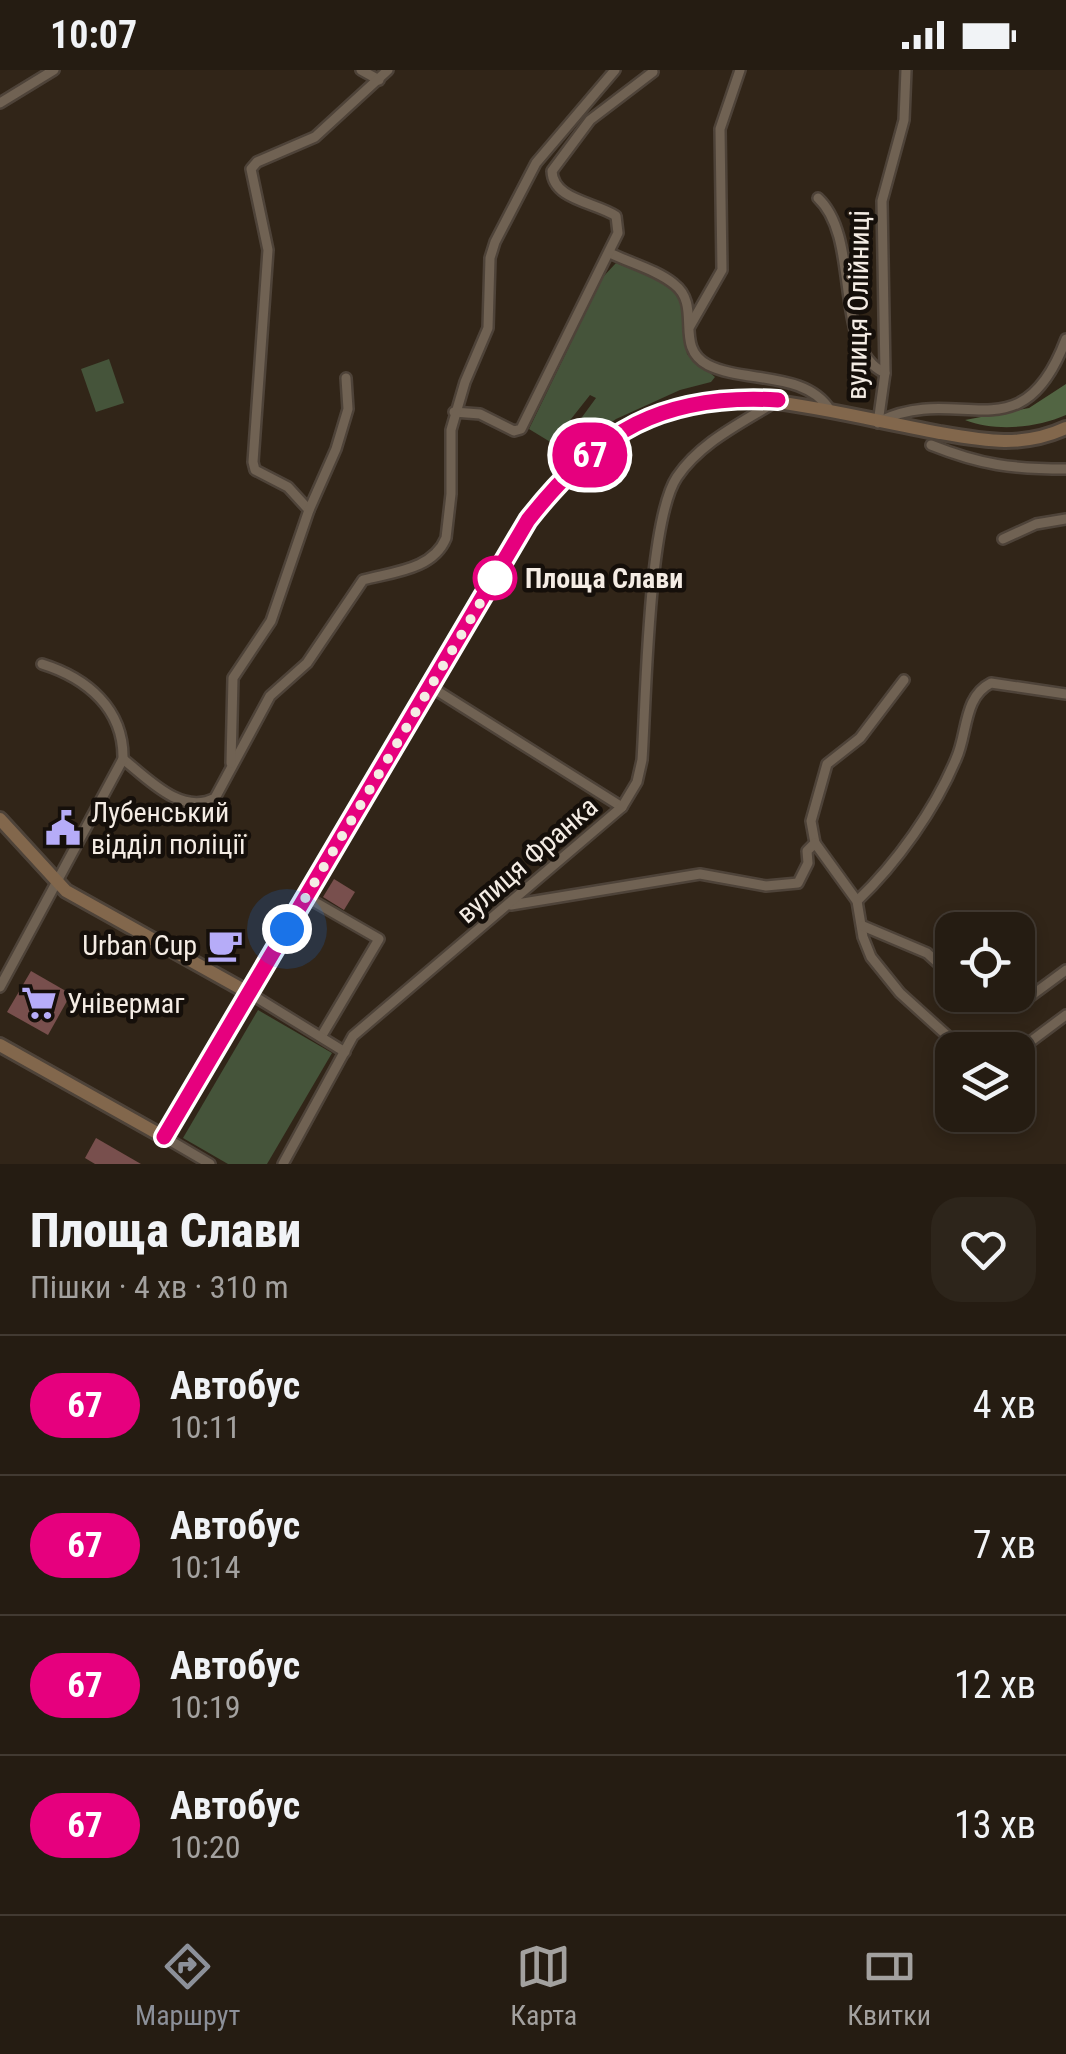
<!DOCTYPE html>
<html lang="uk">
<head>
<meta charset="utf-8">
<style>
  body { margin:0; font-family:"Roboto Condensed",sans-serif; background:#2d251b; color:#f1f3f6; height:100vh; display:flex; flex-direction:column; font-size:38px; white-space:nowrap }
  * { box-sizing:border-box; margin:0 }
  p { font-size:32px; color:#a3a19f }
  .icon { flex:none; width:55px; height:55px; fill:none; stroke:currentColor; stroke-width:2; stroke-linecap:round; stroke-linejoin:round }
  .map { position:relative; height:1094px; overflow:hidden }
  .sheet { display:flex; flex-direction:column; background:#251c12; flex:1 }
  .sheet>* { flex:none }
  .badge { padding:0 20px; border-radius:32px; font-size:35px; line-height:65px }
  .buttons { position:absolute; left:935px; top:842px; display:grid; gap:20px }
  .buttons a { display:grid; place-items:center; width:100px; height:100px; border-radius:20px; background:#251c12; box-shadow:0 5px 15px #0003,0 0 0 2px #423a32; font-size:50px }
  .you { position:absolute; width:50px; height:50px; margin:-25px; border:8px solid #fff; border-radius:50%; background:#1a73e8; box-shadow:0 0 0 15px #1a73e833 }
  .map>.badge { position:absolute; translate:-50% -50%; box-shadow:0 0 0 5px #fff }
  .round { display:grid; place-items:center; flex:none; width:105px; height:105px; border-radius:30px; background:#2d251b }
  .overview { display:flex; align-items:center; justify-content:space-between; height:170px; padding:0 30px }
  h1 { font-size:48px; font-weight:800; line-height:75px }
  ul { padding:0; list-style:none }
  li { display:flex; align-items:center; gap:30px; height:140px; padding:0 30px; border-top:2px solid #423a32 }
  li div { flex:1 }
  li b { display:block; font-size:38px }
  li em { font-style:normal }
  li .badge { min-width:110px; font-weight:700; text-align:center }
  .status { display:flex; justify-content:space-between; align-items:center; height:70px; padding:0 50px; background:#251c12; direction:ltr }
  .status svg { height:28px; fill:currentColor }
  .menu { display:flex; justify-content:space-around; align-items:center; height:140px; border-top:2px solid #423a32; background:#251c12; font-size:28px; color:#a3a19f }
  .menu a { display:grid; justify-items:center; gap:5px }
  .menu .selected { color:#8c9099 }
  .map>svg:first-child { display:block }
</style>
</head>
<body>
<div class="status"><b>10:07</b><svg viewBox="0 0 49 12"><path d="M0 12V9h3v3zM5 12V6h3v6zM10 12V3h3v9zM15 12V0h3v12zM26 1h20v11H26zM47 4h2v5h-2z"/></svg></div>
<div class="map">
<svg width="1066" height="1094" viewBox="0 0 1066 1094">
  <rect width="100%" height="100%" fill="#312518"/>
  <g fill="#45543a">
    <path d="M616,193L670,214L677,223L683,234L687,284L715,307L711,312L680,320L616,349L562,387L558,380L596,328L590,325L552,373L529,359L603,207Z"/>
    <path d="M109,289L124,333L96,342L81,299Z"/>
    <path d="M258,940L332,983L267,1094H228L183,1068Z"/>
  </g>
  <path fill="#526543" d="M1066,314V345C1036,358 996,362 965,350L1029,338Z"/>
  <g fill="#784f4d">
    <path d="M334,809L355,822L344,840L323,827Z"/>
    <path d="M31,901L71,924L48,965L7,942Z"/>
    <path d="M96,1068L141,1094H95L85,1088Z"/>
  </g>
  <g fill="none" stroke-linecap="round" stroke-linejoin="round">
    <defs>
      <g id="street">
        <path d="M361,0L379,10"/>
        <path d="M0,33L54,0"/>
        <path d="M818,128C862,169 832,279 885,303"/>
        <path d="M610,183C630,193 657,200 674,214C703,236 673,277 708,295C744,313 806,301 830,340"/>
        <path d="M690,256L722,200L720,59L740,0"/>
        <path d="M454,342L480,344L514,361L521,359L618,163L616,146C595,132 553,130 552,101L590,50L653,2"/>
        <path d="M880,351C960,312 1021,388 1066,269"/>
        <path d="M878,353L885,303L882,131L904,50L906,0"/>
        <path d="M931,375C981,395 1012,399 1066,399"/>
        <path d="M309,440L288,417L255,400L253,392L268,180L251,99L257,92L315,67L388,0"/>
        <path d="M1003,469L1036,454L1066,449"/>
        <path d="M431,617L622,737"/>
        <path d="M123,689C148,709 182,746 215,728L270,626L307,593L363,510C392,502 433,500 446,468L451,424V360L465,312L488,258L490,188L495,172L536,93L615,0"/>
        <path d="M231,693L233,608L271,551L309,440L336,379L348,339L346,308"/>
        <path d="M815,773L811,751L827,694L860,668L904,610"/>
        <path d="M306,827L379,869L321,967"/>
        <path d="M857,831C897,793 935,739 956,689C968,663 963,627 991,613L1066,624"/>
        <path d="M511,835L700,804L766,816L798,813L808,793L807,781L815,773L857,831L863,867L871,887L900,923L963,980"/>
        <path d="M863,856L927,883L939,894L952,920"/>
        <path d="M0,917L123,689C124,639 87,608 42,594"/>
        <path d="M249,923L345,982"/>
        <path d="M959,925L981,934L1024,931L1066,900"/>
        <path d="M1018,981L1066,945"/>
        <path d="M164,1067L210,1094"/>
        <path d="M283,1094L353,966L622,737L637,712L642,690C646,631 648,450 677,407C701,372 740,354 775,332"/>
      </g>
      <g id="secondary">
        <path d="M0,749L66,821L249,923"/>
        <path d="M0,975L164,1067L529,450C661,281 758,329 940,363C985,371 1023,378 1066,358"/>
      </g>
    </defs>
    <use href="#street" stroke="#4e4339" stroke-width="14"/>
    <use href="#secondary" stroke="#4e4339" stroke-width="18"/>
    <use href="#street" stroke="#706253" stroke-width="9"/>
    <use href="#secondary" stroke="#82674c" stroke-width="12"/>
  </g>
  <g fill="none" stroke-linecap="round" stroke-linejoin="round">
    <defs>
      <path id="line" d="M164,1067L528,450C598,361 663,323 778,330"/>
    </defs>
    <use href="#line" stroke="#fff" stroke-width="22"/>
    <use href="#line" stroke="#e6007e" stroke-width="15"/>
    <path stroke="#f4ece4" stroke-width="10" stroke-dasharray="0 18" d="M287,859L495,508"/>
  </g>
  <defs>
    <symbol id="civic-bare" viewBox="-9 -9 18 18"><path d="M-.6-6.5H3V-4.5H.6V-3L4-1V1h2V6H-6V1h2V-1L-.6-3ZM-1.2 2.5V6h2.4V2.5Z" fill="#b6acf8" stroke="#150f0a" stroke-width="2.5" paint-order="stroke"/></symbol>
    <symbol id="cafe-bare" viewBox="-9 -9 18 18"><path d="M-5.5-4.5H6V0H3Q3 3.5 0 3.5H-2.5Q-5.5 3.5-5.5 0ZM3-3.2v2h1.7v-2ZM-6 4.5H4V6H-6Z" fill="#b6acf8" stroke="#150f0a" stroke-width="2.5" paint-order="stroke"/></symbol>
    <symbol id="supermarket-bare" viewBox="-9 -9 18 18"><path d="M-6-5.5h2.5l.6 2H6L4.5 2H-2.5L-4.4-4H-6ZM-1.5 3.2a1.3 1.3 0 1 0 .1 0ZM3 3.2a1.3 1.3 0 1 0 .1 0Z" fill="#b6acf8" stroke="#150f0a" stroke-width="2.5" paint-order="stroke"/></symbol>
  </defs>
  <g fill-rule="evenodd">
    <use href="#civic-bare" x="38" y="733" width="50" height="50"/>
    <use href="#cafe-bare" x="200" y="850" width="50" height="50"/>
    <use href="#supermarket-bare" x="14" y="908" width="50" height="50"/>
  </g>
  <circle fill="#fff" stroke="#e6007e" stroke-width="5" cx="495" cy="508" r="20"/>
  <g text-anchor="middle" dominant-baseline="central" stroke-width="9" stroke-linejoin="round" paint-order="stroke">
    <g font-size="28" fill="#f4ece4" stroke="#150f0a">
      <text transform="translate(858 235) rotate(-89)">вулиця Олійниці</text>
      <text transform="translate(527 790) rotate(-41)">вулиця Франка</text>
    </g>
    <g font-size="28" font-weight="bold" fill="#f4ece4" stroke="#150f0a" text-anchor="start">
      <text x="525" y="508">Площа Слави</text>
    </g>
    <g font-size="28" fill="#f4ece4" stroke="#150f0a" text-anchor="start">
      <text x="91" y="742">Лубенський<tspan x="91" dy="32">відділ поліції</tspan></text>
      <text x="197" y="875" text-anchor="end">Urban Cup</text>
      <text x="67" y="933">Універмаг</text>
    </g>
  </g>
</svg>
<div class="buttons">
<a><svg class="icon" aria-label="locate" viewBox="0 0 24 24"><circle cx="12" cy="12" r="6"/><path d="M12 2v4M12 18v4M2 12h4M18 12h4"/></svg></a>
<a><svg class="icon" aria-label="layers" viewBox="0 0 24 24"><path d="M12 4l9 5-9 5-9-5zM3 14l9 5 9-5"/></svg></a>
</div>
<div class="you" style="left:287px;top:859px"></div>
<b class="badge" style="left:590px;top:385px;background:#e6007e;color:#fff">67</b>
</div>
<section class="sheet">
<div class="overview"><div><h1>Площа Слави</h1><p>Пішки · 4 хв · 310 m</p></div><a class="round"><svg class="icon" aria-label="heart" viewBox="0 0 24 24"><path d="M12 20l-8-8c-3-5 5-10 8-4 3-6 11-1 8 4z"/></svg></a></div>
<ul>
<li><span class="badge" style="background:#e6007e;color:#fff">67</span><div><b>Автобус</b><p>10:11</p></div><em>4 хв</em></li>
<li><span class="badge" style="background:#e6007e;color:#fff">67</span><div><b>Автобус</b><p>10:14</p></div><em>7 хв</em></li>
<li><span class="badge" style="background:#e6007e;color:#fff">67</span><div><b>Автобус</b><p>10:19</p></div><em>12 хв</em></li>
<li><span class="badge" style="background:#e6007e;color:#fff">67</span><div><b>Автобус</b><p>10:20</p></div><em>13 хв</em></li>
</ul>
</section>
<nav class="menu">
<a class="selected"><svg class="icon" aria-label="directions" viewBox="0 0 24 24"><path d="M12 3l9 9-9 9-9-9zM9 14v-3h6M13 9l2 2-2 2"/></svg>Маршрут</a>
<a><svg class="icon" aria-label="map" viewBox="0 0 24 24"><path d="M3 6l6-2 6 2 6-2v14l-6 2-6-2-6 2zM9 4v14M15 6v14"/></svg>Карта</a>
<a><svg class="icon" aria-label="tickets" viewBox="0 0 24 24"><path d="M3 7h18v10H3zM15 7v10"/></svg>Квитки</a>
</nav>
</body>
</html>
